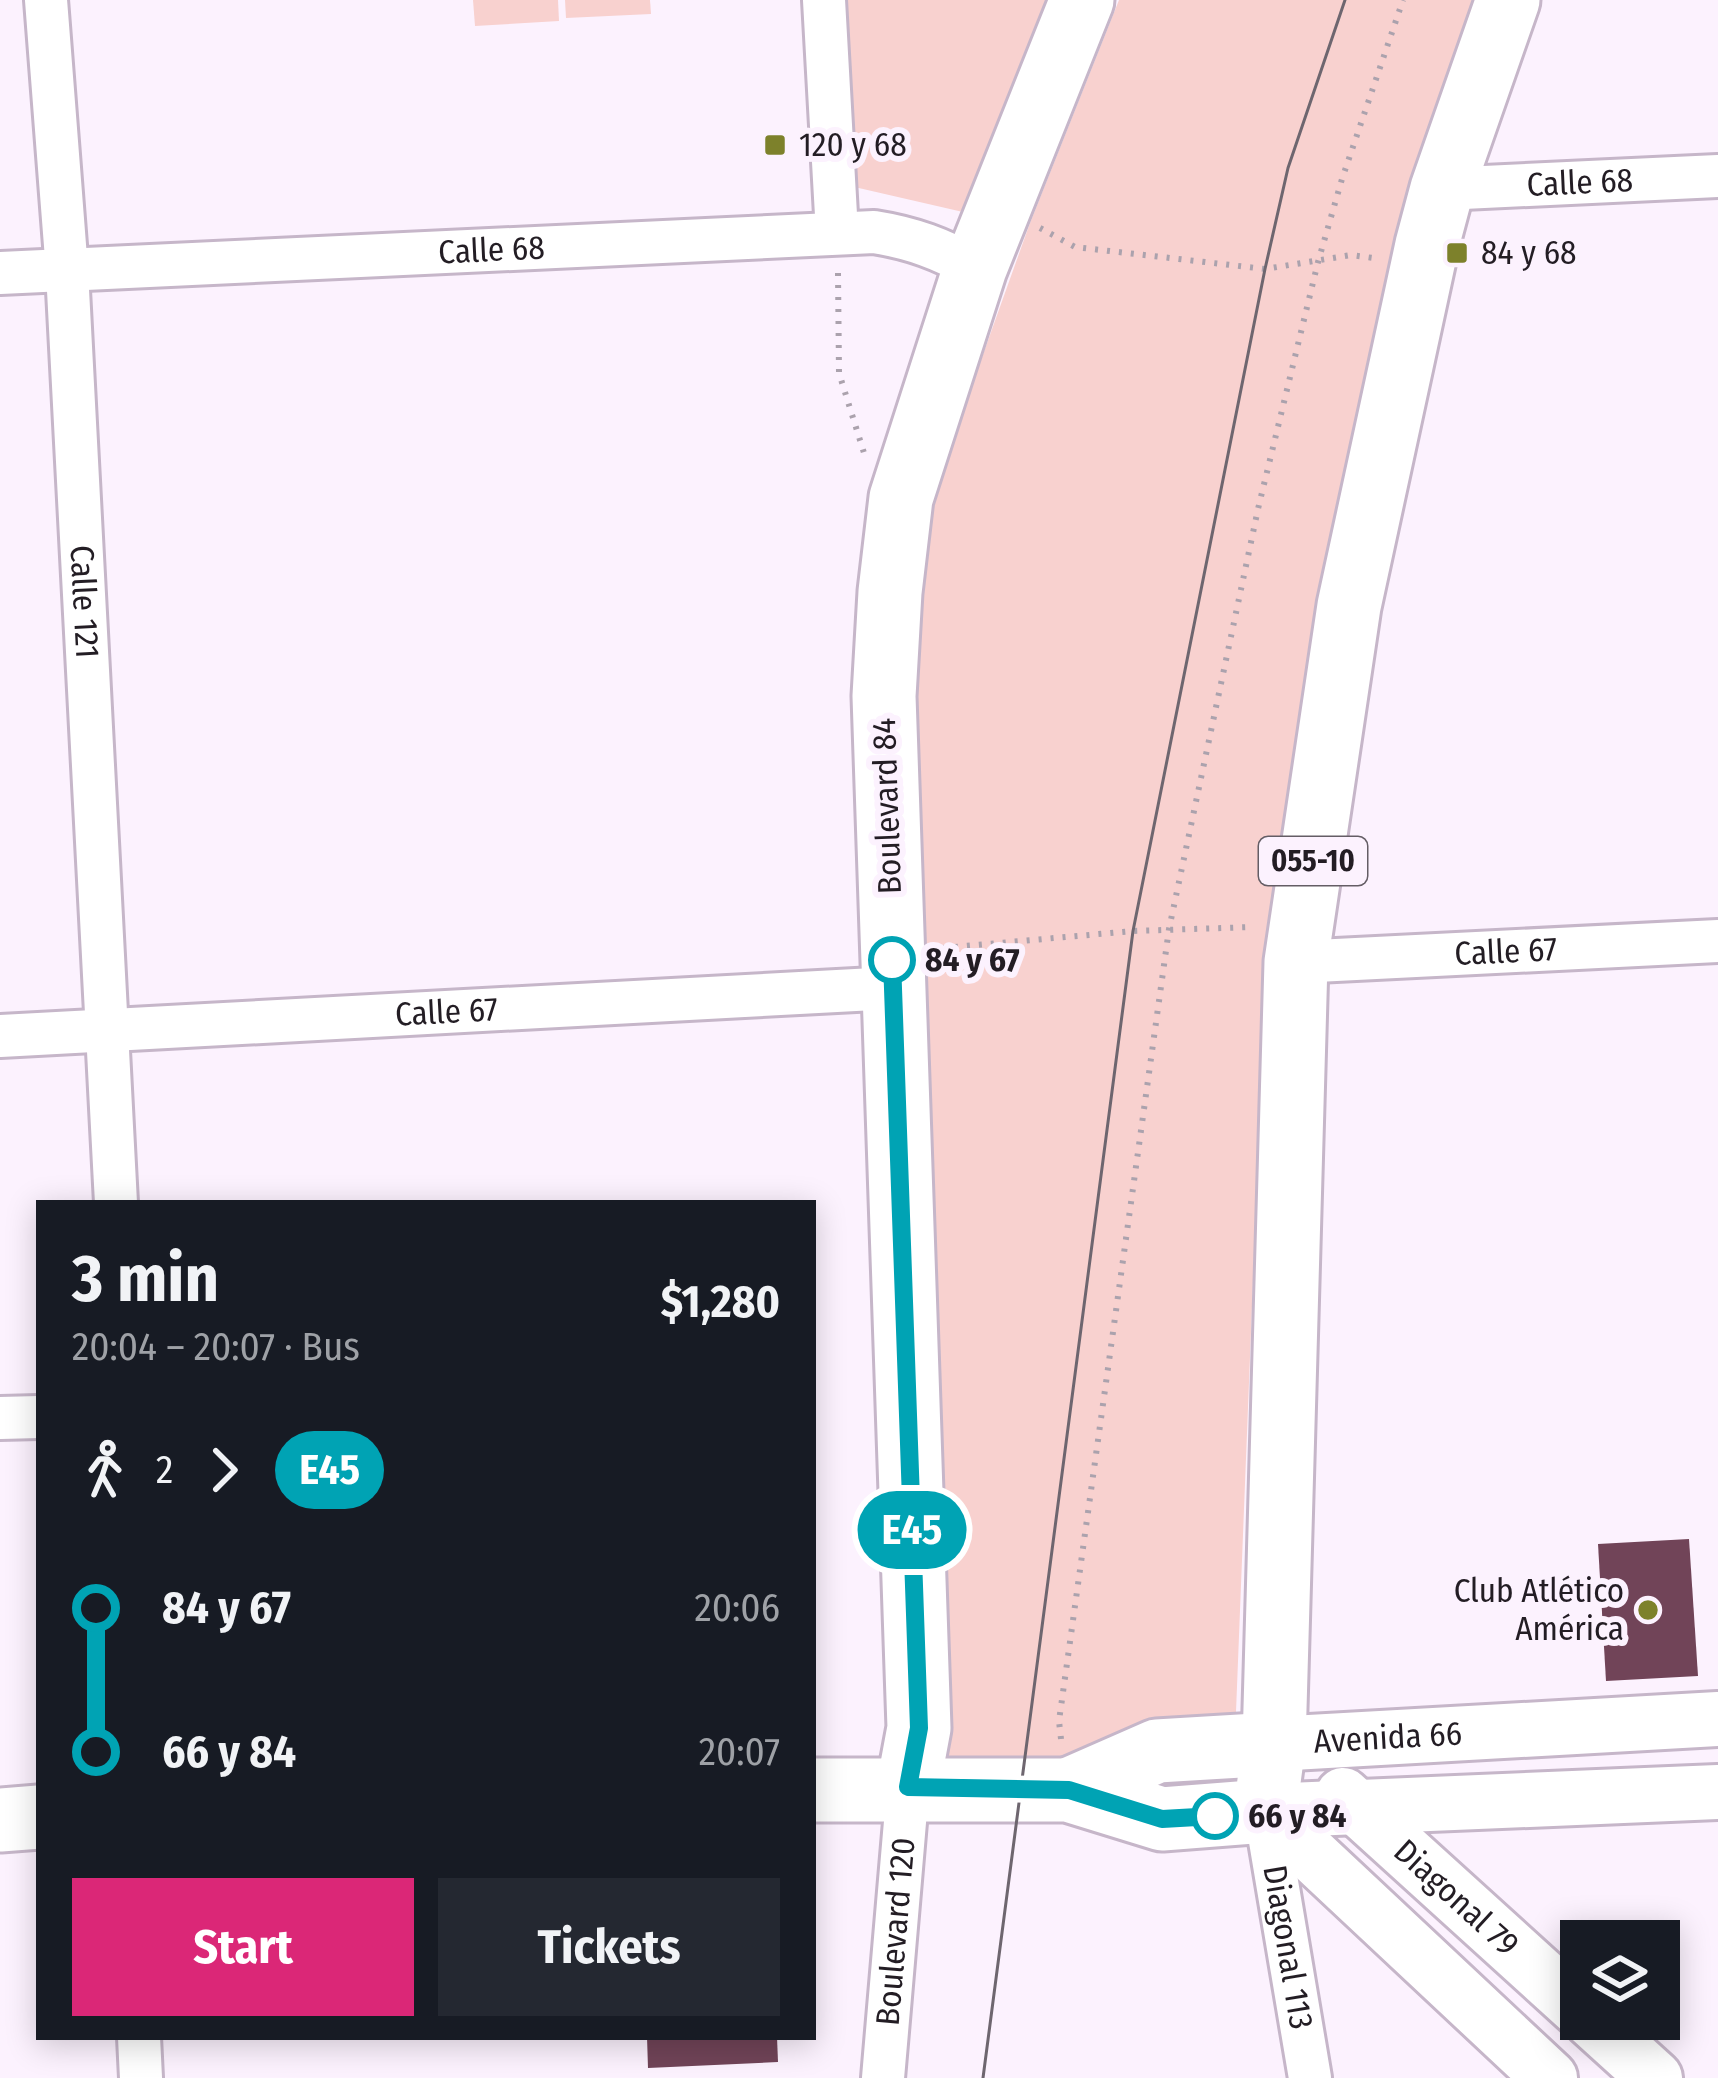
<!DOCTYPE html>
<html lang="en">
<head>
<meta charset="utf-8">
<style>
  body { margin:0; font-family:"Fira Sans Condensed",sans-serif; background:#242831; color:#f1f3f6; height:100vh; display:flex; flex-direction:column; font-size:45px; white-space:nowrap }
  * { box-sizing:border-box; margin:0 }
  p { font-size:39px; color:#9ea1a6 }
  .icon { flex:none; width:66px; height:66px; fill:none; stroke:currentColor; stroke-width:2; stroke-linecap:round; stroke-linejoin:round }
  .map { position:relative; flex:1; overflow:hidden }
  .panel { position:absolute; left:36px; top:1200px; width:780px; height:840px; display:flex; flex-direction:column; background:#171b24; border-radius:0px; box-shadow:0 6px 30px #0003 }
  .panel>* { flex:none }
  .badge { padding:0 24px; border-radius:39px; font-size:42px; line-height:78px }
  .tools { position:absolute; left:1560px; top:1920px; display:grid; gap:24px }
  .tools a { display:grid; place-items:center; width:120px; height:120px; border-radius:0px; background:#171b24; box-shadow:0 6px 30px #0003; font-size:60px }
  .map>.badge { position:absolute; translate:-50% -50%; box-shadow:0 0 0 6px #fff }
  .legs { display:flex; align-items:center; gap:18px; height:132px; padding:0 36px; font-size:39px }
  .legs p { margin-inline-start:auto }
  .headline { display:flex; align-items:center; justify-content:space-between; height:204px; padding:0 36px }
  h1 { font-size:66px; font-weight:700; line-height:90px }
  .cta { display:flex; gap:24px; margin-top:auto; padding:24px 36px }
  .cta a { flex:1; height:138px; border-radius:0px; background:#db2777; color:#fff; font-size:48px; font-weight:700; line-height:138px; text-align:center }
  .cta a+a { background:#242831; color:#f1f3f6 }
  ul { padding:0 36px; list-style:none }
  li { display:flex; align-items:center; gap:42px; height:144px; font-size:45px }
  li i { display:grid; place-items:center; width:18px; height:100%; margin:0 15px; background:currentColor }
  li i::after { content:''; width:30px; height:30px; margin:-15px; border:9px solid; border-radius:50%; background:#171b24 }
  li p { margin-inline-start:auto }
  li:first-child i { background:linear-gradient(#0000 50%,currentColor 0) }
  li:last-child i { background:linear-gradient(currentColor 50%,#0000 0) }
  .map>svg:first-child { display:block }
</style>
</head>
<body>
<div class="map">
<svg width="1718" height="2078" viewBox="0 0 1718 2078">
  <rect width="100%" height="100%" fill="#fcf2fe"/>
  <g fill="#f8d1cf">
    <path d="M473,0H558L559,21L475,26Z"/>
    <path d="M565,0H650L651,14L566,18Z"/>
    <path d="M846,0H1064L976,215L850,186L844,129Z"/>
    <path d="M1119,0H1485L1329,590L1267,926L1236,1712L1147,1722L1058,1761L949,1759L915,691L932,497L1030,223Z"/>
  </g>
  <g fill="#714458">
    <path d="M1689,1539L1698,1676L1606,1681L1598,1544Z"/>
    <path d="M647,2037H777L778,2062L648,2068Z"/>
  </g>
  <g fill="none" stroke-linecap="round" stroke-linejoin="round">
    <defs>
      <g id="minor">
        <path id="s1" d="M46,0L67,271L116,1203"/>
        <path d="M824,0L837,233"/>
        <path id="s2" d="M1442,189L1718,176"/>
        <path id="s3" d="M0,273L874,232C912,238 942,249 975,268"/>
        <path id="s4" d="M1296,962L1718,941"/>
        <path id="s5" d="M0,1036L893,988"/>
        <path d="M0,1418L39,1417"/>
        <path id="s6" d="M1265,1811L1310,2078"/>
        <path d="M139,2037L141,2078"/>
        <path id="s7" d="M883,2078L908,1787"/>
      </g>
      <g id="major">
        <path id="s8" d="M1274,1744L1718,1719"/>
        <path id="s9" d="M1343,1795L1581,2011"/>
        <path d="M1265,1811L1718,1792"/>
        <path d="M1265,1811L1550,2078"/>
        <path d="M1590,2019L1655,2078"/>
      </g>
      <g id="highway">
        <path d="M908,1787L919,1728L884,696L890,592L901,498L975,268L1082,0"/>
        <path d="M813,1790H1068L1162,1819L1265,1811L1274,1744L1296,962L1349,606L1427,245L1442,189L1508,0"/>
        <path d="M1068,1790L1157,1751L1274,1744"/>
        <path d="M0,1820L39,1817"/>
      </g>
    </defs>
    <use href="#minor" stroke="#c6b6c9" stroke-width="48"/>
    <use href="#major" stroke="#c6b6c9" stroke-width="60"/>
    <use href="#highway" stroke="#c6b6c9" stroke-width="69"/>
    <g stroke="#aba2ad" stroke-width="6" stroke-dasharray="3 9" stroke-linecap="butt">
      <path d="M1040,228L1075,247L1265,269L1351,255L1373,258"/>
      <path d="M838,273L839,373L864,453"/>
      <path d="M943,948L1133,931L1253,927"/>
      <path d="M1061,1739L1059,1721L1169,929L1258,509L1318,262L1342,179L1403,0"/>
    </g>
    <use href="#minor" stroke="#fff" stroke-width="42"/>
    <use href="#major" stroke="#fff" stroke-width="54"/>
    <use href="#highway" stroke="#fff" stroke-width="63"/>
    <path stroke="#6e666f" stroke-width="3" d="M983,2078L1133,931L1265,269L1288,168L1345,0"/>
  </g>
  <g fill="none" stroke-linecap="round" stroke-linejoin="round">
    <defs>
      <path id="line-1" d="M892,960L919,1728L908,1787L1069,1790L1162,1819L1215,1816"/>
    </defs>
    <use href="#line-1" stroke="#fff" stroke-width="27"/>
    <use href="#line-1" stroke="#00a3b4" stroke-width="18"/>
  </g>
  <g fill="#7d812b" stroke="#fcf2fe" stroke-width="4.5">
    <rect x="763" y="133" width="24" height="24" rx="6"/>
    <rect x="1445" y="241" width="24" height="24" rx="6"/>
    <circle cx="1648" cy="1610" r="12"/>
  </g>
  <g fill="#fff" stroke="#00a3b4" stroke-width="6">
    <circle cx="892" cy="960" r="21"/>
    <circle cx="1215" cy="1816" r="21"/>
  </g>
  <g text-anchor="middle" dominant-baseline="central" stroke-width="12" stroke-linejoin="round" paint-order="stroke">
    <rect fill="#fcf2fe" stroke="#645d65" stroke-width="3" x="1259" y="837" width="108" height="48" rx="9"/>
    <g font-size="30" font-weight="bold" fill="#231d24">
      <text x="1313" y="861">055-10</text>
    </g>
    <g font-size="33" fill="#231d24" stroke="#fcf2fe" text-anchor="start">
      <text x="799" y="145">120 y 68</text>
      <text x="1481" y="253">84 y 68</text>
      <text x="1624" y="1591" text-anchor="end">Club Atlético<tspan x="1624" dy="38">América</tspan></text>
    </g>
    <g font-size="33" fill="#231d24" stroke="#fcf2fe">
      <text stroke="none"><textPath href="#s2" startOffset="138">Calle 68</textPath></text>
      <text stroke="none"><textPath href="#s3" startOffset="492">Calle 68</textPath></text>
      <text stroke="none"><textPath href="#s1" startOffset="603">Calle 121</textPath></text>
      <text transform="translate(887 806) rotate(-92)">Boulevard 84</text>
      <text stroke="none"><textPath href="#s4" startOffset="210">Calle 67</textPath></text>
      <text stroke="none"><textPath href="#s5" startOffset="447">Calle 67</textPath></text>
      <text stroke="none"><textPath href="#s8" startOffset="114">Avenida 66</textPath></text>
      <text stroke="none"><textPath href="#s9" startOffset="153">Diagonal 79</textPath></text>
      <text stroke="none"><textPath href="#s7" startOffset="147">Boulevard 120</textPath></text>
      <text stroke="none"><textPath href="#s6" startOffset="138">Diagonal 113</textPath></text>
    </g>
    <g font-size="33" font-weight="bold" fill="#231d24" stroke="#fcf2fe" text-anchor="start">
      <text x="925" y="960">84 y 67</text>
      <text x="1248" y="1816">66 y 84</text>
    </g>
  </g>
</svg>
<div class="tools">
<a><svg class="icon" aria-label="layers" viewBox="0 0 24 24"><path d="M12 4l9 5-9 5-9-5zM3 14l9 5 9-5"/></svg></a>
</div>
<b class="badge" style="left:912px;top:1530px;background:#00a3b4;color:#fff">E45</b>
<section class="panel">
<div class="headline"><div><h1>3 min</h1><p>20:04 – 20:07 · Bus</p></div><b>$1,280</b></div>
<div class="legs"><svg class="icon" aria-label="walk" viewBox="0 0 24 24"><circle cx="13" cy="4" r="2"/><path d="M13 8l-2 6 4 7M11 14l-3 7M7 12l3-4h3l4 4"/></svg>2<svg class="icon" aria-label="forward" viewBox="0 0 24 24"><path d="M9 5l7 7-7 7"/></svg><b class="badge" style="background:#00a3b4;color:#fff">E45</b></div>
<ul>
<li><i style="color:#00a3b4"></i><b>84 y 67</b><p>20:06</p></li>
<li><i style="color:#00a3b4"></i><b>66 y 84</b><p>20:07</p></li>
</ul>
<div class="cta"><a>Start</a><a>Tickets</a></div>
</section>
</div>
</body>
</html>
